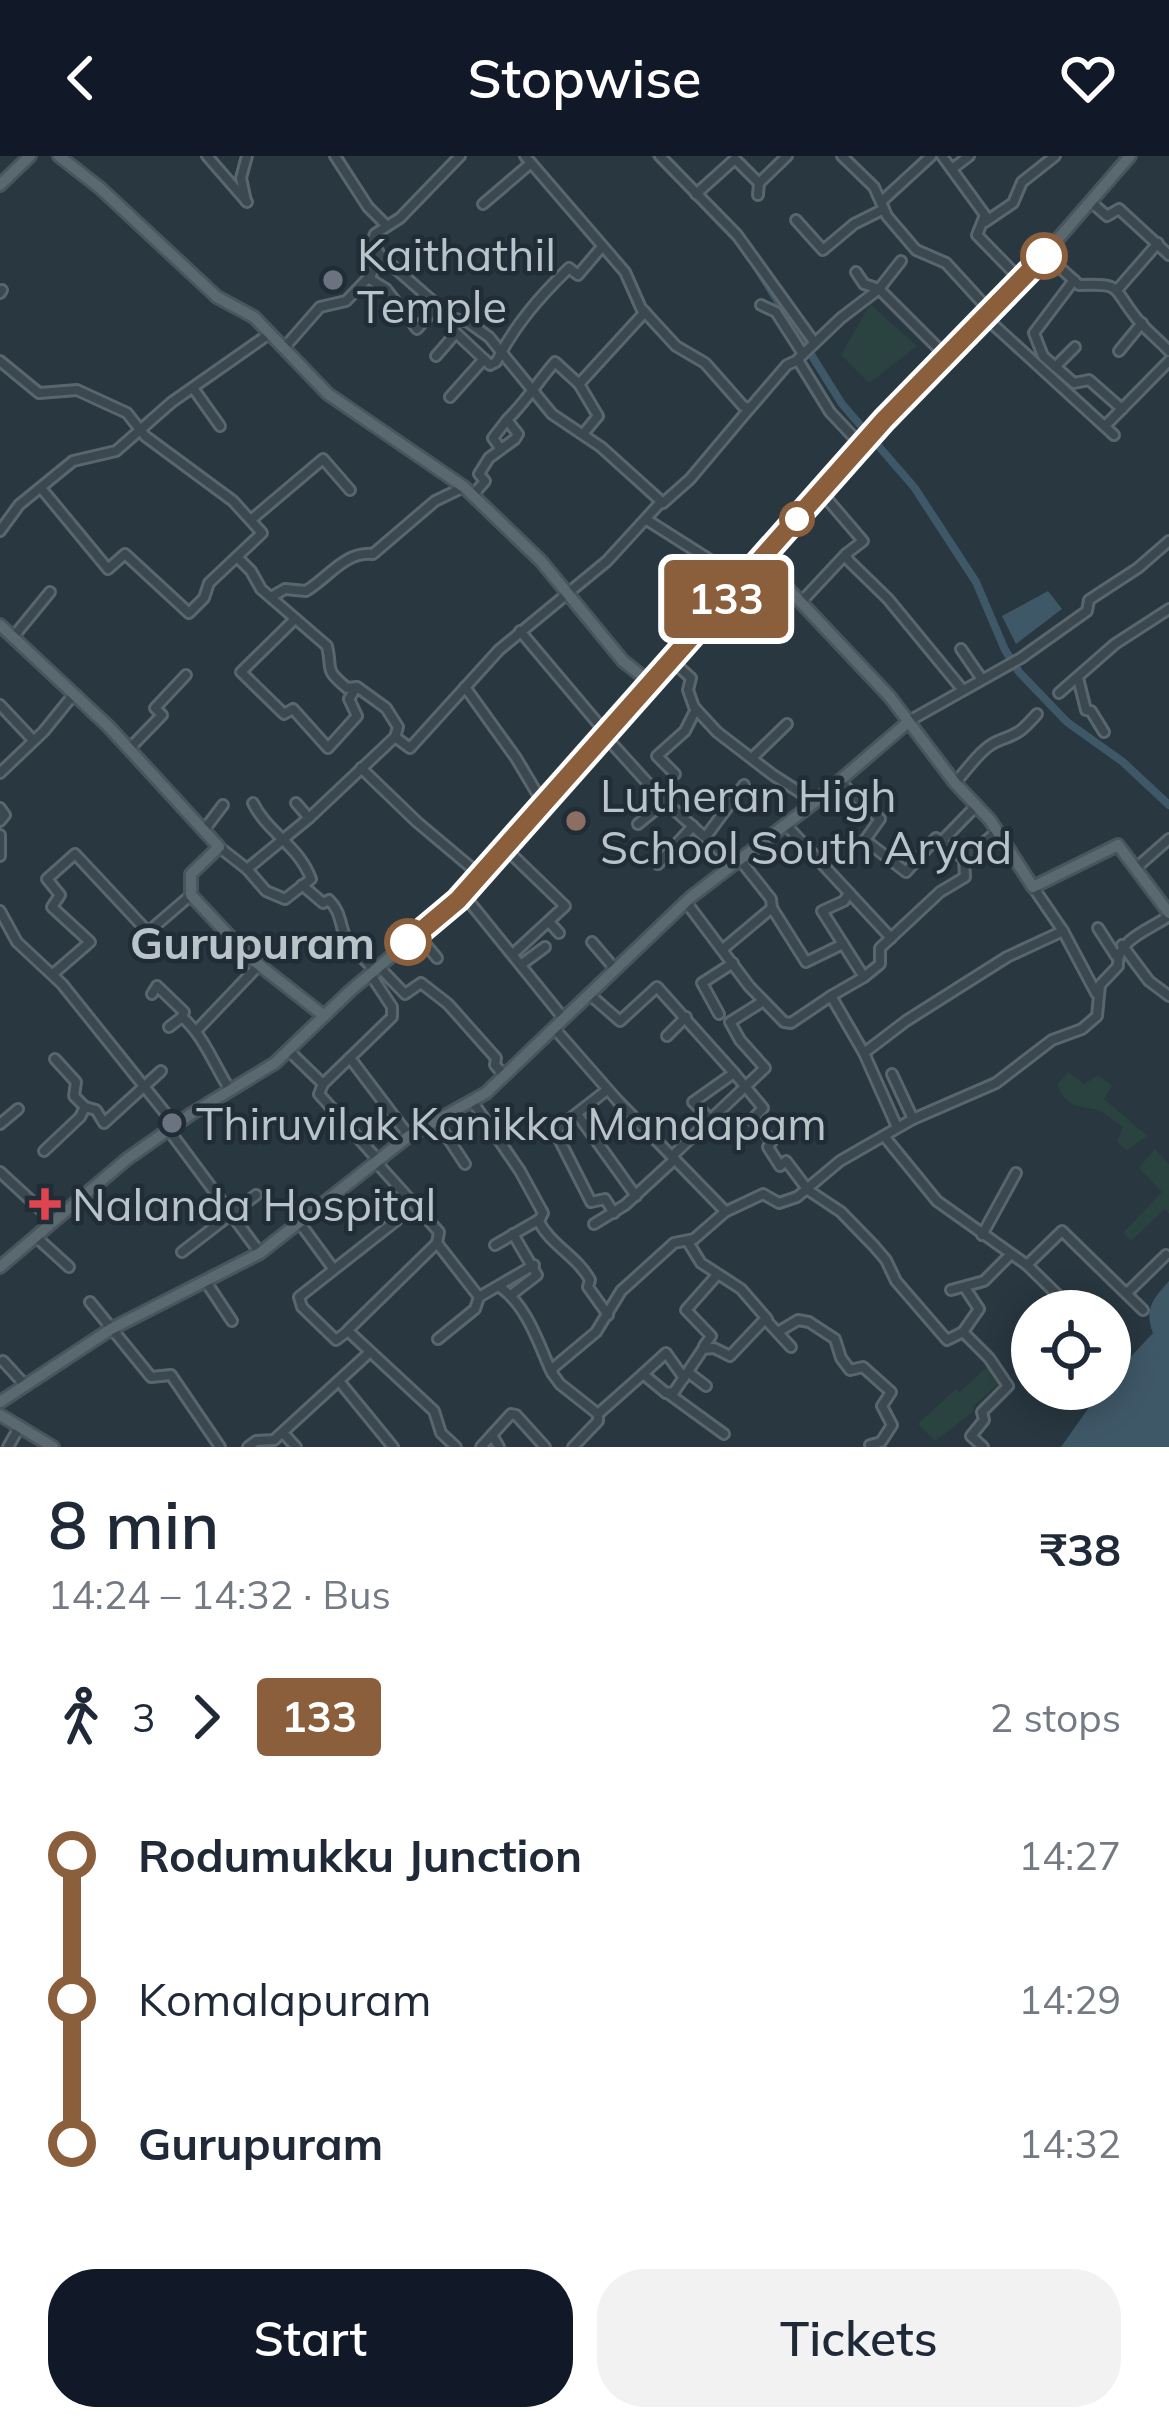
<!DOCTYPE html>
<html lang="en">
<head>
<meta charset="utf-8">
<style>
  body { margin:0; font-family:Mulish,sans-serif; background:#f2f2f3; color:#1f2937; height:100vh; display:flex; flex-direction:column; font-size:45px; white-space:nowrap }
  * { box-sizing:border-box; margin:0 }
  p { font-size:39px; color:#747a83 }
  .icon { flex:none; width:66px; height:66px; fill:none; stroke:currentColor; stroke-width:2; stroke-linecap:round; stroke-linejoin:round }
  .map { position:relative; height:1291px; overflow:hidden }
  .panel { display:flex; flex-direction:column; background:#fff; flex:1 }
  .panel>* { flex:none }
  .badge { padding:0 24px; border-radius:9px; font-size:42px; line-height:78px }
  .controls { position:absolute; left:1011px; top:1134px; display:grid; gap:24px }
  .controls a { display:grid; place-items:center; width:120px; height:120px; border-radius:50%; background:#fff; box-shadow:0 6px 30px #0003; font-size:60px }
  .map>.badge { position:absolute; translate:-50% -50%; box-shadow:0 0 0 6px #fff }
  .legs { display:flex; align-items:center; gap:18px; height:132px; padding:0 48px; font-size:39px }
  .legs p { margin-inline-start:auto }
  .summary { display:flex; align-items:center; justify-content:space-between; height:204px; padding:0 48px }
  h1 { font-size:66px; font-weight:600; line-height:90px }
  .button { display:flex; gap:24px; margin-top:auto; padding:24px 48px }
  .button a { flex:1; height:138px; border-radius:48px; background:#111827; color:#fff; font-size:48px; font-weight:600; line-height:138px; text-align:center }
  .button a+a { background:#f2f2f3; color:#1f2937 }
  ul { padding:0 48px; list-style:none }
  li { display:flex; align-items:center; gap:42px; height:144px; font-size:45px }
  li i { display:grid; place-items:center; width:18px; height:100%; margin:0 15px; background:currentColor }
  li i::after { content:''; width:30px; height:30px; margin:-15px; border:9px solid; border-radius:50%; background:#fff }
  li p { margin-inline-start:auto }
  li:first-child i { background:linear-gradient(#0000 50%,currentColor 0) }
  li:last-child i { background:linear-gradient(currentColor 50%,#0000 0) }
  header { display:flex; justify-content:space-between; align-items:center; height:156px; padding:0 48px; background:#111827; color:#fff; font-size:54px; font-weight:600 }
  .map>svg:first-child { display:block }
</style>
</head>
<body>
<header><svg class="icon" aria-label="back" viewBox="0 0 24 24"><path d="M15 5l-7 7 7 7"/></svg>Stopwise<svg class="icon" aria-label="heart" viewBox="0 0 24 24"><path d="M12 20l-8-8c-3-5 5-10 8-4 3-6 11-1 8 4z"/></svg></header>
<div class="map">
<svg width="1169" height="1291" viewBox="0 0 1169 1291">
  <rect width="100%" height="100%" fill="#283740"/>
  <g fill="#2b4340">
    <path d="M870,148L917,190L869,227L841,199Z"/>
    <path d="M1068,916L1084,928L1099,919L1112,930L1104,943L1147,980L1127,994L1117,986L1123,971C1115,966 1106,957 1097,954C1075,949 1068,952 1057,929Z"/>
    <path d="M1155,993L1169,1008V1058L1165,1053L1131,1085L1123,1077L1162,1036L1139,1012Z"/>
    <path d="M990,1208L1002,1225L973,1250L974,1255L935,1285L918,1268L956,1233L960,1236Z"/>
  </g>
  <g fill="#3f5868">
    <path d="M1048,435L1062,453L1016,488L1002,460Z"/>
    <path d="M1169,1125V1291H1061L1102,1233H1110V1223L1153,1177C1144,1153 1153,1143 1169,1125Z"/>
  </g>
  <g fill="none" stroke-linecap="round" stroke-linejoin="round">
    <g stroke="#3f5868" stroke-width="8">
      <path d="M656,0L738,85"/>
      <path d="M757,112L842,248L914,331L976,426L1005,494L1019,516L1067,566L1123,606L1169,649"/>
    </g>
    <defs>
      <g id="minor">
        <path d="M207,0L247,46"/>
        <path d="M335,0L368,51L386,69"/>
        <path d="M525,0L625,116L641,152L676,190L705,207L743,250L750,252L787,209L798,204L830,256L862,290"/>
        <path d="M660,0L737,79L814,186"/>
        <path d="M842,0L874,31L887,60L916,94L946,107L989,154"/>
        <path d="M942,0L985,59L977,79L1020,123"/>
        <path d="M952,13L969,0"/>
        <path d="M696,38L735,3L759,27"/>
        <path d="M758,39L759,27L787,0"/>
        <path d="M246,45L241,22L247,0"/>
        <path d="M882,45L931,0"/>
        <path d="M1091,46L1107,60L1119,53L1169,99"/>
        <path d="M483,48L531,7"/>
        <path d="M796,64L823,94L854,68L884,53"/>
        <path d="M985,66L1013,47L1022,26L1055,0"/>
        <path d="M1045,98L1079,129C1122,127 1112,131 1134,159C1143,172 1158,183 1169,195"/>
        <path d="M380,99L452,162L468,166L489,181L552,258L601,291L663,347L690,323L749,253"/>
        <path d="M856,116L864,128L879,133L901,105"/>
        <path d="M368,122L386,133L417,173L437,150"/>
        <path d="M1074,124L1034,177L1043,200L1074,227L1089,224L1122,253"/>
        <path d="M1117,134L1158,87"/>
        <path d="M0,137L2,134"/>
        <path d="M761,149L776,156L803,198"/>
        <path d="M450,161L455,176L490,209L496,206C515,169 539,141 569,112L578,119L601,92"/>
        <path d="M985,161L1114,279"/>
        <path d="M284,192L320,151L346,145L371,119L380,99L372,85L375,78L400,62L460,0"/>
        <path d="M1119,195L1142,167"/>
        <path d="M436,200L456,177"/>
        <path d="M798,203L841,162L879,133L946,200"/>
        <path d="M0,205L39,237L77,234L127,257L145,280L233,345L262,377L209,427L204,442L189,457L125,398L108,413L41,332"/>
        <path d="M1055,211L1075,191"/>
        <path d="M193,232L220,270"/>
        <path d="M450,241L484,203"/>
        <path d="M1105,270L1169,205"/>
        <path d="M583,278L598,260L579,228L645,156"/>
        <path d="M500,292L493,282L507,264"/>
        <path d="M821,336L863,385L846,398L848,404L888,443L962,533"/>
        <path d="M473,339L485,325L479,318L489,302L515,283L518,278L507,264C526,245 537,227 555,206L579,228"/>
        <path d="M252,363L323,303L350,334"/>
        <path d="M647,364L710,404L738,429"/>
        <path d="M0,375L19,349L73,305L116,295L172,246L269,178"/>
        <path d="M238,402L251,415L261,433L327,490C333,515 323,512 347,532L357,531L386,552L398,571L395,581L410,592L499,494L607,405L661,346"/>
        <path d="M736,431L765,460"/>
        <path d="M271,441L285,433L306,435C328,422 345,395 373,398L435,345L464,331"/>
        <path d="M803,444L846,398"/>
        <path d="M294,464L241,516L284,558L293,553L328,592L357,560L349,543L356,532"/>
        <path d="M520,475L606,577"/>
        <path d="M14,480L50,436"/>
        <path d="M961,493L981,522"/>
        <path d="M671,504L691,522L688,534L694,551L717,576L773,619L815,646"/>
        <path d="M1078,522L1086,554L1091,555L1104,576"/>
        <path d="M465,531L516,602L544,649"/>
        <path d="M1059,537L1115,488L1169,453"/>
        <path d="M0,549L33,584"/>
        <path d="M909,565L1021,502L1087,455L1089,444L1138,412L1169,385"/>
        <path d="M605,580L662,643L735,708"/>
        <path d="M129,593L162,559L155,552L186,519"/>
        <path d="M753,601L787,568"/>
        <path d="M361,612L417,666L480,719"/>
        <path d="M0,617L44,575L74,538"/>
        <path d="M675,618L657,600L685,575L696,553"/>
        <path d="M839,625L880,663L865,684L906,716L936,682L964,703L965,721L940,736L880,792V808L864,821"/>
        <path d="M955,627C966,615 982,591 998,585C1019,577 1020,577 1037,558"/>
        <path d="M296,647L309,662"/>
        <path d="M0,652L5,659L0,665"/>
        <path d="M638,668L666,645"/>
        <path d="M786,669L891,782"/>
        <path d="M204,674L223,649"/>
        <path d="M0,679V700"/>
        <path d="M707,679L744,629"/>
        <path d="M942,685L977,649"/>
        <path d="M219,691L247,713L309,662L395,581"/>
        <path d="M505,692L565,750L514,797"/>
        <path d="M964,703L998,675"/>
        <path d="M740,704L771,743L772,752L806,806L843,788L864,821L831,840L864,897L897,971"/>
        <path d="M658,708L693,670"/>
        <path d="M1136,712L1169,683"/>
        <path d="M247,713L266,735L285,743L311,723C299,690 267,676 253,647"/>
        <path d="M302,729L323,747L329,744C342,757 339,768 346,782C352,793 367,805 375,815"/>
        <path d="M1033,731L1063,775L1096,837"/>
        <path d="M463,738L564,863"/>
        <path d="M686,746L749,830L784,866L791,867L831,840"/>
        <path d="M0,755L17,786L62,828L175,969"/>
        <path d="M550,767L559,777"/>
        <path d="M1098,772L1116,800"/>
        <path d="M417,778L437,802"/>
        <path d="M592,786L615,813"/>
        <path d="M843,788L822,755L844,745L849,737"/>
        <path d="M1122,789L1149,825L1169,840"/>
        <path d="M723,793L772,752"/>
        <path d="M522,808L545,791"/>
        <path d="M379,811L405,838L421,827L448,848L496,902L495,909L504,919"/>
        <path d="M53,818L90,786L52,751L60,739L47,723L75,698L148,776L191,739"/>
        <path d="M371,819L392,851V861L323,928L319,938L378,1004"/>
        <path d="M152,838L157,830L184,856L182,861"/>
        <path d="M589,838L620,865L657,831L734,917"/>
        <path d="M719,858L702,827L733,807"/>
        <path d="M169,871L182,861C204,880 214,909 230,934"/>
        <path d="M554,872L617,944L725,1055"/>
        <path d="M197,874L259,809"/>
        <path d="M667,880L686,861"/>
        <path d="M289,895L323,928"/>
        <path d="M864,897L906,865L1007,801L1063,775"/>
        <path d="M350,902L409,980"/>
        <path d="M55,903L76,926L74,940L85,951"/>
        <path d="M892,918L913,963"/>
        <path d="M607,934L558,972L557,979L591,1046L605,1043L614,1057"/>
        <path d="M472,945L520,1015L543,1057L540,1063L495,1089"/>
        <path d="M577,958L636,1040"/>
        <path d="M710,963L693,946L734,917L763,952L752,964L772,985L768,991L780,1010L786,1005L808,1034L841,1056L874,1090L886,1104L896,1125L947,1184L963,1176L989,1202L1008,1230L982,1256L984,1264L971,1280L983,1291"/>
        <path d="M436,964L465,1008"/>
        <path d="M0,968L18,953"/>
        <path d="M168,973L260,1097"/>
        <path d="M884,980L937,1045L1027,1109L1062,1075L1143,1154"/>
        <path d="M44,995L80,961L85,951L96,954L104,967L161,915"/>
        <path d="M672,1000L765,912L740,884L730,866L762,846"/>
        <path d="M377,1007L439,1076L437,1087L479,1141L534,1109"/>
        <path d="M0,1016L52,1064"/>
        <path d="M397,1064L299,1141L302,1151L336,1184L348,1175L434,1255L441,1277L456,1291"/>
        <path d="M538,1064C550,1089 577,1100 590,1124L588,1131L608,1159"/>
        <path d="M299,1066L332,1111"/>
        <path d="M594,1068L625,1049L675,1003"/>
        <path d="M982,1079L1016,1017"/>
        <path d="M36,1081L69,1111"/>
        <path d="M688,1086L701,1107L741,1133L767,1163"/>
        <path d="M182,1096L256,1039"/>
        <path d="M1027,1109L1074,1155"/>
        <path d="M206,1126L232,1165"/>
        <path d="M500,1131C527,1150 538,1186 551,1215"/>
        <path d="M951,1134L984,1125L1011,1098"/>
        <path d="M1127,1137L1166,1099"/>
        <path d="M511,1139L537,1119L513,1078"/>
        <path d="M90,1146L151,1221L171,1219L220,1291"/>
        <path d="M348,1174L437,1087"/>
        <path d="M778,1176L798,1164L809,1166L835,1183L841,1202L850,1214L863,1211L891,1236L882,1250L892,1269L881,1286L870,1289"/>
        <path d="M963,1176L979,1153L965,1132"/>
        <path d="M438,1183L475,1153L479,1141"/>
        <path d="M704,1190L711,1180L686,1154L717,1119"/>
        <path d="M3,1205L25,1229"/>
        <path d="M689,1217L706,1230"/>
        <path d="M643,1218L666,1197L684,1222"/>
        <path d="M339,1225L393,1291"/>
        <path d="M669,1238L724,1278"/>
        <path d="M598,1258L643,1218L666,1237L674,1236L703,1193L714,1192L730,1200L765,1163L791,1191"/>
        <path d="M283,1277L296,1291"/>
        <path d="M492,1279L499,1291"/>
        <path d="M8,1291L20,1270"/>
        <path d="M248,1291L256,1285L274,1284L370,1196"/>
        <path d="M481,1291L511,1258L516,1259L545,1291"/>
        <path d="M573,1291L598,1265V1258L560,1228L552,1217L553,1212L596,1176L621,1135L674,1087L694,1083L725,1056L763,1038L779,1047L797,1041L840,1005L913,963L996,927L1052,884L1082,873L1097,860L1100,829L1118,810C1116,784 1149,774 1169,760"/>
      </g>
      <g id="major">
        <path d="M59,0L100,32L217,141L254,161L328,238L464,331L541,405L623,505L651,527"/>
        <path d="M0,29L30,0"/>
        <path d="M761,404L890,541L955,627L990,664L1033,731L1118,689L1169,757"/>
        <path d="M0,469L109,571L219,691L191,718V739L249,801L323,859"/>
        <path d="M0,1111L127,1003L191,958L275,907L350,835L458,744L884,264L1045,98L1130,0"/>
        <path d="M0,1246L111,1173L260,1097L409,980L486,937L691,741L815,646L907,567"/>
        <path d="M0,1259L53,1291"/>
      </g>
    </defs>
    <use href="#minor" stroke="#5a666d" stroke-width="14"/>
    <use href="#major" stroke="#49545c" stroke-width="16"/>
    <use href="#minor" stroke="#3c4850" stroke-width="8"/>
    <use href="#major" stroke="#5a6870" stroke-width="10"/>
  </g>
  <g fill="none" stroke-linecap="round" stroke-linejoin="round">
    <defs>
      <path id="line-1" d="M408,786L458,744L884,264L1044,100"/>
    </defs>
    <use href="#line-1" stroke="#fff" stroke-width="27"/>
    <use href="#line-1" stroke="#8b5e3c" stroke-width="18"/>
  </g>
  <g fill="#fff" stroke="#8b5e3c" stroke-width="6">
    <circle cx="1044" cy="100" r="21"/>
    <circle cx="797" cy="363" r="15"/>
    <circle cx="408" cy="786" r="21"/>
  </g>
  <g fill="#6b7280" stroke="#212d36" stroke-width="4.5">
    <circle cx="333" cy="124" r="12"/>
    <circle cx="172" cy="967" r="12"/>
  </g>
  <circle fill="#8d6e63" stroke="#212d36" stroke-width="4.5" cx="576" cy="665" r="12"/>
  <path fill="#e0444e" stroke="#212d36" stroke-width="4.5" d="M39 1030h12v12h12v12h-12v12h-12v-12h-12v-12h12z"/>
  <g text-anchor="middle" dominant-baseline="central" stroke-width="9" stroke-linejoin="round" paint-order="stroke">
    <g font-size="45" fill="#b9c3ca" stroke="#212d36" text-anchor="start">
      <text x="357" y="98">Kaithathil<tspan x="357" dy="52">Temple</tspan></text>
      <text x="600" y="639">Lutheran High<tspan x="600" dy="52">School South Aryad</tspan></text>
      <text x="196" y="967">Thiruvilak Kanikka Mandapam</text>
      <text x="72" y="1048">Nalanda Hospital</text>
    </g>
    <g font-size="45" font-weight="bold" fill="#b9c3ca" stroke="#212d36" text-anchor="end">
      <text x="375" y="786">Gurupuram</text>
    </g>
  </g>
</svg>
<div class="controls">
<a><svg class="icon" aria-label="locate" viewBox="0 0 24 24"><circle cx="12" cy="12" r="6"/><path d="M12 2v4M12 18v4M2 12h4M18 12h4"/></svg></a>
</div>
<b class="badge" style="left:726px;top:443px;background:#8b5e3c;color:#fff">133</b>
</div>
<section class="panel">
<div class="summary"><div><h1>8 min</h1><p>14:24 – 14:32 · Bus</p></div><b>₹38</b></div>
<div class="legs"><svg class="icon" aria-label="walk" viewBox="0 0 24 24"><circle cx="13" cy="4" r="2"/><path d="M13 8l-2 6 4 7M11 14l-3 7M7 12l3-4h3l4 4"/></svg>3<svg class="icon" aria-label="forward" viewBox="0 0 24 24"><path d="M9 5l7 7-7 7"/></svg><b class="badge" style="background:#8b5e3c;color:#fff">133</b><p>2 stops</p></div>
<ul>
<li><i style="color:#8b5e3c"></i><b>Rodumukku Junction</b><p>14:27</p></li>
<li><i style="color:#8b5e3c"></i><span>Komalapuram</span><p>14:29</p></li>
<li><i style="color:#8b5e3c"></i><b>Gurupuram</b><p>14:32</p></li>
</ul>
<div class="button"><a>Start</a><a>Tickets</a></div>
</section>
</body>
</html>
